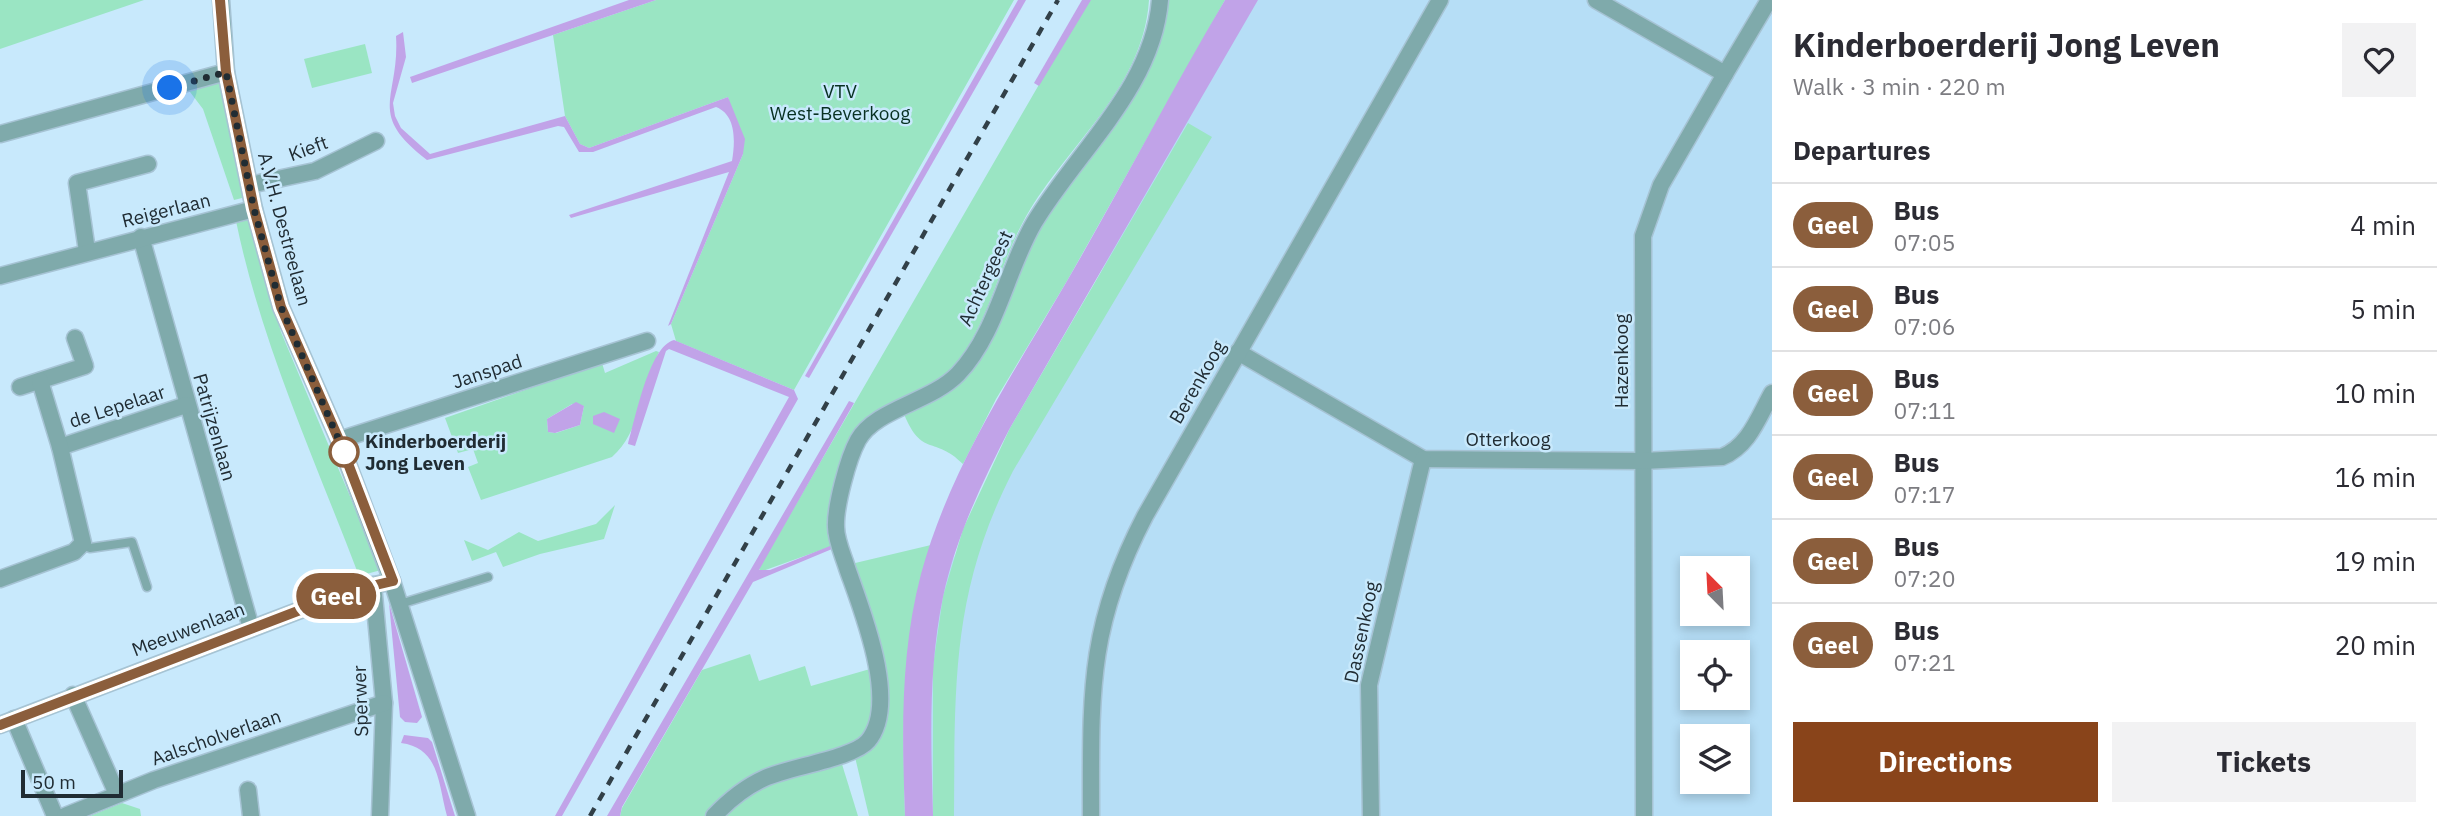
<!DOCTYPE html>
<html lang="en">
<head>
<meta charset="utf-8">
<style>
  body { margin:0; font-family:"IBM Plex Sans",sans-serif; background:#f2f2f3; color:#2b2b33; height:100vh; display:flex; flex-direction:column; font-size:26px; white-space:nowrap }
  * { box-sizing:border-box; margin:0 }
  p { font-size:23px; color:#7c7c81 }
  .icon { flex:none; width:38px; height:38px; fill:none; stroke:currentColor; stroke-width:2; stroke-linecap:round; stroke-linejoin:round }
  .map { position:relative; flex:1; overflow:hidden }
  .details { display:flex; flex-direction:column; background:#fff; width:665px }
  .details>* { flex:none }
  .badge { padding:0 14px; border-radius:23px; font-size:24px; line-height:46px }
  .needle { width:46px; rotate:336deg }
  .buttons { position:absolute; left:1680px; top:556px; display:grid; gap:14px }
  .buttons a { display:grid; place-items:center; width:70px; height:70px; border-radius:0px; background:#fff; box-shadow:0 4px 10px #0003; font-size:35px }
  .scale { position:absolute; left:21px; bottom:18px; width:102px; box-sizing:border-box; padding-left:7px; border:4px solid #202c33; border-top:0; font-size:19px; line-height:24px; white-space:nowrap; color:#202c33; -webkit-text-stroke:5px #c8e9fc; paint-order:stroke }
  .you { position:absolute; width:35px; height:35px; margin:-18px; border:5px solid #fff; border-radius:50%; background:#1a73e8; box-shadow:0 0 0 10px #1a73e833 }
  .map>.badge { position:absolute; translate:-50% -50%; box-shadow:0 0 0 4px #fff }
  h2 { padding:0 21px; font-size:26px; line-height:63px }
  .round { display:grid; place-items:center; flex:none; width:74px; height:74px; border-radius:0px; background:#f2f2f3 }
  .headline { display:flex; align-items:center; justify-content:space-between; height:119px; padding:0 21px }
  h1 { font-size:33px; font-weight:700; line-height:52px }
  .primary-button { display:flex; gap:14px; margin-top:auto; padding:14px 21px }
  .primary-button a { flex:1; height:80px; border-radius:0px; background:#89441a; color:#fff; font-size:28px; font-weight:700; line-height:80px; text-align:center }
  .primary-button a+a { background:#f2f2f3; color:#2b2b33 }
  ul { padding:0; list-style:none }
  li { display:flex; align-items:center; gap:21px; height:84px; padding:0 21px; border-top:2px solid #e1e1e2 }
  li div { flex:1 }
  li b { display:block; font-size:26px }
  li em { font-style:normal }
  li .badge { min-width:77px; font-weight:700; text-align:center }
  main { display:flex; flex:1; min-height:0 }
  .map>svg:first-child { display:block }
</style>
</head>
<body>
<main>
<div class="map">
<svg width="1772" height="816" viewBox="0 0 1772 816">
  <rect width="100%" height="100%" fill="#c8e9fc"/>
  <path fill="#b6def6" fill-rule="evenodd" d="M1241,0H1772V816H920L928,608ZM1692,569H1738V614H1692ZM1692,653H1738V698H1692ZM1692,737H1738V782H1692Z"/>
  <g fill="#9ae5c3" fill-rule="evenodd">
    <path d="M0,0H144L0,49Z"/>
    <path d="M656,0H1014L794,390L676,341L671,324L743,154L728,97L589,148L580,144L565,116L553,35Z"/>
    <path d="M1088,0H1149C1143,92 1062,148 1022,224C996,273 987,333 946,375C931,392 886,412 864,424L835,545L760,572L759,568Z"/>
    <path d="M1167,0H1225L1067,281L996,399L963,464C934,435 922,458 904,414C1003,375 1001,282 1051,206C1070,178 1094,154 1115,127C1143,88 1159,47 1167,0Z"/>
    <path d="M365,44L372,73L312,88L304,59Z"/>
    <path d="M220,80L246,197L234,200L203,109L187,88Z"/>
    <path d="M1188,123L1212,137L1013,471C951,592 955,685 954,816H933V666L943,596L963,529L1010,428Z"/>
    <path d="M248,218L281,332L381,570L359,576C315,460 261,343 236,221Z"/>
    <path d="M656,351L659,352C642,386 641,432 612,457L481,500L468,467L478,463L473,449L458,453L445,418L602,363L605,373ZM572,404L584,406L580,425L556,433L548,432L547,419Z"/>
    <path d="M615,505L604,539L540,554L503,567L496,552L472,561L464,540L488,550L519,532L538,541L596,524Z"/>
    <path d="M931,545C902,632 902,725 905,816H869L855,757L880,727L851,564Z"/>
    <path d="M750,654L759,681L805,666L811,686L870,669L876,703L862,743L786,766L709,816H620L622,808L702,670Z"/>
    <path d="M841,761L858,816H719L759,784Z"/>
    <path d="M122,803L140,809L141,816H90Z"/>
  </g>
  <g fill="#c1a3e8">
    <path d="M629,0H656L412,83L410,77Z"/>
    <path d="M1018,0H1026L809,378L805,376Z"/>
    <path d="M1082,0H1091L1039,86L1034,83Z"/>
    <path d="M1225,0H1258L1010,428C982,482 956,537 943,597C928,669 931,743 933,816H905C902,735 900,654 921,574C950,467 1012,376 1067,281C1121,188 1170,93 1225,0Z"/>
    <path d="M403,32L406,57L393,103L395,116L401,128L430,154L565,116L580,144L589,148L728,97L745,139L743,154L671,324L668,326L729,172L571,218L569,215L732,161C735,143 737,115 716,107L593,152H579L564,127L558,126L427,160C365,113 400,98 396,36Z"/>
    <path d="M674,340L794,390L798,399L562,816H555L789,397L669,349L666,351L635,446L628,444C635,420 649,346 674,340Z"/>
    <path d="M849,401L854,403L759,570H770L830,546L832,549L753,582L622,807L620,816H607Z"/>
    <path d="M576,402L584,406L580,425L555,433L548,432L547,419Z"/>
    <path d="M604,412L620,419L614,433L593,424V416Z"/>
    <path d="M389,603L422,717L417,723L405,722L400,717Z"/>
    <path d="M404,735L428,738L432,742L455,816H447C438,784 440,748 401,743Z"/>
  </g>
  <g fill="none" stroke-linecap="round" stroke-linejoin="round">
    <defs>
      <g id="lane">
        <path d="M81,545L90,548L132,542L147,587"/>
        <path d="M400,604L488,577"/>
      </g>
      <g id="street">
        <path d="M221,0L226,72L254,209L281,307L339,440L392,581L467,816"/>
        <path d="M1596,0L1725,74L1661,185L1643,236L1644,816"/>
        <path d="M1725,74L1769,0"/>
        <path d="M0,134L226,72"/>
        <path d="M250,185L315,171L376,141"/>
        <path d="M141,237L251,628"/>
        <path d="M87,251L77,183L148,164"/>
        <path d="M0,276L254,209"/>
        <path d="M1238,352L1423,459L1643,461L1722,457C1749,446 1758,418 1772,393"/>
        <path d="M20,387L85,366L75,338"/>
        <path d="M339,440L647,341"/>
        <path d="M60,447L186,405"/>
        <path d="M0,579L74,552L83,543L60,447L40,381"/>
        <path d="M373,585L384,703L380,816"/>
        <path d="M73,695L117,794"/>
        <path d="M14,719L55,816"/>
        <path d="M0,725L350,591L392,581"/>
        <path d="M248,790L251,816"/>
        <path d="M65,816L154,780L384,703"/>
        <path d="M714,816C729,800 745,787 765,778C789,767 854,758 868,741C900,703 861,608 847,568C843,555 836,540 836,527C835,507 848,458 858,440C875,409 931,402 958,374C997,333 1006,271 1034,223C1077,151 1153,88 1160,0"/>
        <path d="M1091,816C1091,695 1087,627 1145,516L1440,0"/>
        <path d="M1371,816L1369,685L1423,459"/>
      </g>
    </defs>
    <use href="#lane" stroke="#a6c3d4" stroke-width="11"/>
    <use href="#street" stroke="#a6c3d4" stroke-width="19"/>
    <use href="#lane" stroke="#7faaab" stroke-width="8"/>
    <use href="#street" stroke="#7faaab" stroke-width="16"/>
    <path stroke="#324048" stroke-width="4.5" stroke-dasharray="9 9" stroke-linecap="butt" d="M590,816L1058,0"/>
  </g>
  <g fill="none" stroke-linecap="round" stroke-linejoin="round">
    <defs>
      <path id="line" d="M0,725L350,591L393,581L339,440L281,307L254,209L226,72L220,0"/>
    </defs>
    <use href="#line" stroke="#fff" stroke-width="16"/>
    <use href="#line" stroke="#8b5e3c" stroke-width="10"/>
    <path stroke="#202c33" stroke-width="7" stroke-dasharray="0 12.6" d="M170,88L226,72L254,209L281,307L344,452"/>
  </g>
  <circle fill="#fff" stroke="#8b5e3c" stroke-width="3.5" cx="344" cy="452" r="14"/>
  <g text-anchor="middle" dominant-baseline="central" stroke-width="5" stroke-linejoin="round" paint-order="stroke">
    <g font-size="19" fill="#083122" stroke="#c8e9fc">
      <text x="840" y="91">VTV<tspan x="840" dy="22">West-Beverkoog</tspan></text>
    </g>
    <g font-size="19" fill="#202c33" stroke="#c8e9fc">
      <text transform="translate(308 148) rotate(-20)">Kieft</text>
      <text transform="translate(166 210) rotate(-14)">Reigerlaan</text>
      <text transform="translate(285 229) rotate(75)">A.V.H. Destreelaan</text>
      <text transform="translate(985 278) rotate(-65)">Achtergeest</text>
      <text transform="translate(1621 361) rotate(-90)">Hazenkoog</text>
      <text transform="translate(487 371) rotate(-18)">Janspad</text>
      <text transform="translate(1197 382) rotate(-60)">Berenkoog</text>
      <text transform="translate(117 406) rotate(-18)">de Lepelaar</text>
      <text transform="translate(215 427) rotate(74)">Patrijzenlaan</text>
      <text x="1508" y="439">Otterkoog</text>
      <text transform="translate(188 629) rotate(-21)">Meeuwenlaan</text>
      <text transform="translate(1361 632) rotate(-78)">Dassenkoog</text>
      <text transform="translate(360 701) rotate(-92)">Sperwer</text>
      <text transform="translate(216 737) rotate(-19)">Aalscholverlaan</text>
    </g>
    <g font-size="19" font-weight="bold" fill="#202c33" stroke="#c8e9fc" text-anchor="start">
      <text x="365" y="441">Kinderboerderij<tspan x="365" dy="22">Jong Leven</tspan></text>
    </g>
  </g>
</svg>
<div class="buttons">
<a><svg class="needle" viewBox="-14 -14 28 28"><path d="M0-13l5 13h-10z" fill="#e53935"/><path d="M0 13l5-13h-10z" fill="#7c7c81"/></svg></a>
<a><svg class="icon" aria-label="locate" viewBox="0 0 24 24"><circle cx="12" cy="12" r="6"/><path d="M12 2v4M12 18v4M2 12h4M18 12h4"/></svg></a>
<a><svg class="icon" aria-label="layers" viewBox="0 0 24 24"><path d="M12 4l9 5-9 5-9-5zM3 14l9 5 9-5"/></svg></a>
</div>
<div class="scale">50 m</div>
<div class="you" style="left:170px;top:88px"></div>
<b class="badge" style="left:336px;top:596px;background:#8b5e3c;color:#fff">Geel</b>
</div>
<section class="details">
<div class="headline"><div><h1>Kinderboerderij Jong Leven</h1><p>Walk · 3 min · 220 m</p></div><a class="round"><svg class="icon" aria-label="heart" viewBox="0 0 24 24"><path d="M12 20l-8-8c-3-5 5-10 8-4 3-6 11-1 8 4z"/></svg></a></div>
<h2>Departures</h2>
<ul>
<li><span class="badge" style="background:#8b5e3c;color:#fff">Geel</span><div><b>Bus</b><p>07:05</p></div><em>4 min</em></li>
<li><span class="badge" style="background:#8b5e3c;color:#fff">Geel</span><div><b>Bus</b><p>07:06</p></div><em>5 min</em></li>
<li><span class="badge" style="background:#8b5e3c;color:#fff">Geel</span><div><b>Bus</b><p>07:11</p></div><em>10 min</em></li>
<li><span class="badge" style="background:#8b5e3c;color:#fff">Geel</span><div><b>Bus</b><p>07:17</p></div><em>16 min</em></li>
<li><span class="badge" style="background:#8b5e3c;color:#fff">Geel</span><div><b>Bus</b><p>07:20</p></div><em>19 min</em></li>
<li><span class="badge" style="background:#8b5e3c;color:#fff">Geel</span><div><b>Bus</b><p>07:21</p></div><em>20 min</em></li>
</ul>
<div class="primary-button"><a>Directions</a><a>Tickets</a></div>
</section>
</main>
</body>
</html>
